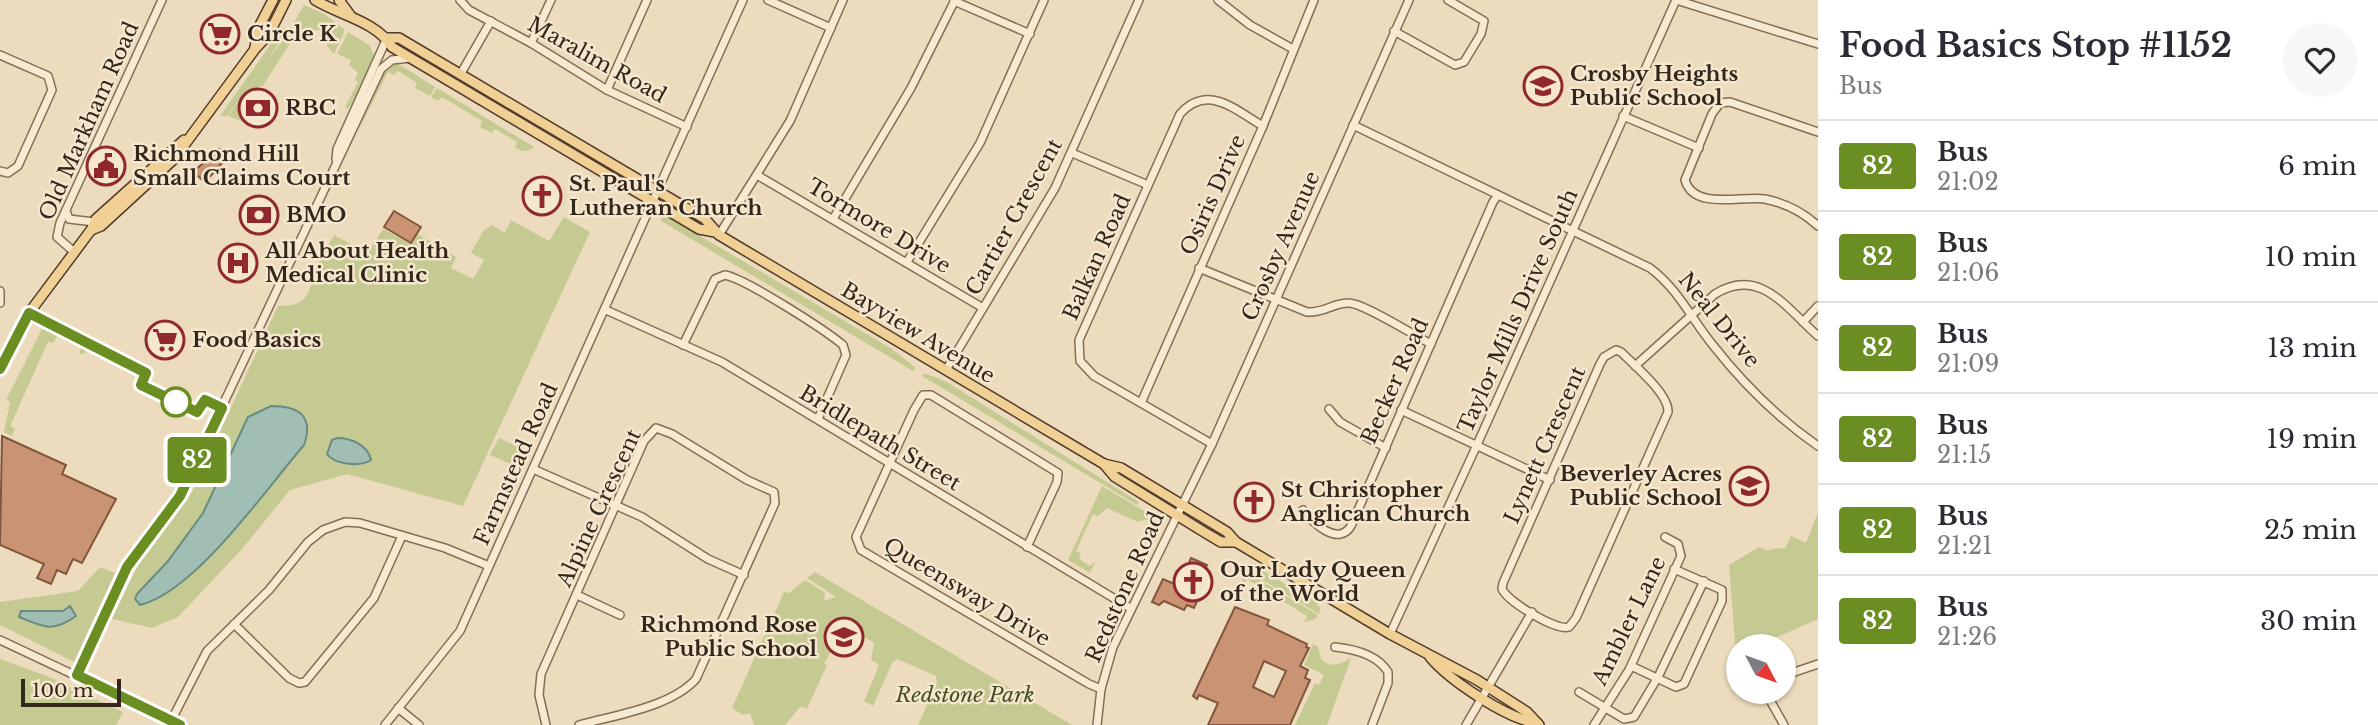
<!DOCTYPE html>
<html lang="en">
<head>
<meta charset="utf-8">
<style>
  body { margin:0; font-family:"Libre Baskerville",serif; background:#f7f7f7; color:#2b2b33; height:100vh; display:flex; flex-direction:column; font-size:26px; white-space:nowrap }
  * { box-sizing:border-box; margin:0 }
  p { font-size:23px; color:#7c7c81 }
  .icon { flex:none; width:38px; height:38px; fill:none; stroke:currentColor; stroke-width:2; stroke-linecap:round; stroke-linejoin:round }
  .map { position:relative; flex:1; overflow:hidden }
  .sheet { display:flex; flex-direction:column; background:#fff; width:560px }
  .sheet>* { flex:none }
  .badge { padding:0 14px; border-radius:5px; font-size:24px; line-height:46px }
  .needle { width:46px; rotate:131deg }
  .controls { position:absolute; left:1726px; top:634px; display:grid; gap:14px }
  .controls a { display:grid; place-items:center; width:70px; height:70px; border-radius:50%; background:#fff; box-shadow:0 2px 5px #0004; font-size:35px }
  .scale { position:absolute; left:21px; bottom:18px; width:100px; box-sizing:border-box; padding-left:7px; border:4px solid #33261b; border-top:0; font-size:19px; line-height:24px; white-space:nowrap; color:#33261b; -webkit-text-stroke:5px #f4e7cd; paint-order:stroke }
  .map>.badge { position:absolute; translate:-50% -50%; box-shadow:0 0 0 4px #fff }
  .round { display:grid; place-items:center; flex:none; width:74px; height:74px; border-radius:37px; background:#f7f7f7 }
  .summary { display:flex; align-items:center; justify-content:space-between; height:119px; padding:0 21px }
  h1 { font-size:33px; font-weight:700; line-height:52px }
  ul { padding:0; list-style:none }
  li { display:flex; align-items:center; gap:21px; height:91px; padding:0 21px; border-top:2px solid #e1e1e2 }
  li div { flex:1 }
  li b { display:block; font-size:26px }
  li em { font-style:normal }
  li .badge { min-width:77px; font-weight:700; text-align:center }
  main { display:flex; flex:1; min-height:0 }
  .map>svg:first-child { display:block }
</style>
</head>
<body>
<main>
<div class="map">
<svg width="1818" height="725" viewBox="0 0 1818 725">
  <rect width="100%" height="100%" fill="#ecdcbd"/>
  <g fill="#c5ca92">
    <path d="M304,5L324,14L345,30L334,54C319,42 333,19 298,36L288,33Z"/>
    <path d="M283,27L287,29L265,65L227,116H220Z"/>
    <path d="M348,32L369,45L375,57L352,104L347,109L345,107L358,82L355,80L358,73L349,65L351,60L337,54Z"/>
    <path d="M286,35L291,40L289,45L262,87L259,86L244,106V110L261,123L256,127L228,116Z"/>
    <path d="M397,63L435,87L430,96L415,88L417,83L398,71L394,75L388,72L357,133L385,71Z"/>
    <path d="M437,88L534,147C527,153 522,152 515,147L517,142L495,129L492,133L480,127L482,121L442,97L438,101L431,97Z"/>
    <path d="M663,214L892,349L916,368L913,371L661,221Z"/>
    <path d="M564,217L590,232L463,506L347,474L290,490L242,549L178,617L152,628L112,619L137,567L191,494L278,306C310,306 308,293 316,268C321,255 329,245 334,235L362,250L373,245L383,229L412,244L418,234L456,257L451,268L473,279L484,260L471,253L483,231L492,225L505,233L511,220L549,241Z"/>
    <path d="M42,329L82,346L86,352L83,354L79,353L81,348L57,336L53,343L48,342L10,426L15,429L12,436L4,432L10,402L6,400Z"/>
    <path d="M924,373L947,382L1139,502L1137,505L922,376Z"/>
    <path d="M499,438L528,451L520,468L490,455Z"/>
    <path d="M1102,486L1154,517L1138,522L1107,508L1098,516L1093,514L1076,551L1081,553L1079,559L1090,566L1095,562L1090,573L1068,560Z"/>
    <path d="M1818,512V619L1757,646H1738L1736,654L1729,565L1759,547L1770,551L1771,549L1785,548L1791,536L1806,543Z"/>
    <path d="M1250,563L1316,602L1320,608L1319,614L1244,569Z"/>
    <path d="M100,567L115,573L74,662L0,625V602L78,591Z"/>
    <path d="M1243,570L1318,615L1316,619L1304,622L1307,616L1247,579L1244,584L1241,577Z"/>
    <path d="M815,572L1072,725H918L937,683L936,676L897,659L892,663L873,706L864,701L878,668V664L871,660L874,643L853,630L851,633L843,629L824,664L827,665L807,709L801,706L785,725H754L750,713L743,715L732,708L784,592L789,593L805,580L825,593L824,601L836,597L807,578Z"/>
    <path d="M1313,644L1318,647L1321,659C1332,669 1340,664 1351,658L1327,725H1295L1315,683L1319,685L1324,675L1304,665Z"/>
    <path d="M0,659L47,676L123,712L116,725H0Z"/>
  </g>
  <g fill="#a1beb4" stroke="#698b81" stroke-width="2">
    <path d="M271,406C299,406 314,416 304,445C266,489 195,592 140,605L135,599L137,594L168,561L203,513L248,417Z"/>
    <path d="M337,438C351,438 368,445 371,460C360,467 335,465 327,454L332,440Z"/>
    <path d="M70,606L76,616C52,633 44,627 19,617L21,611H63Z"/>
  </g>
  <g fill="#ca9474" stroke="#82563d" stroke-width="2" fill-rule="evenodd">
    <path d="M255,94L273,107L262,122L244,109Z"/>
    <path d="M107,147L120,153L105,184L93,178Z"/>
    <path d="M219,149L224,151L221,158L224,161L205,182L193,172Z"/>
    <path d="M549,180L558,186L543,211L529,202L536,189L542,192Z"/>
    <path d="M394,211L421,227L411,243L384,227Z"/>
    <path d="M2,436L66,465L62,474L116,499L82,563L73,559L66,574L57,570L51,584L37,578L44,564L0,545Z"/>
    <path d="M1243,493L1259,500L1260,495L1270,499L1264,515L1238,505Z"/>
    <path d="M1191,558L1207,565L1204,571L1209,574L1194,608L1187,605L1184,610L1164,601L1159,605L1152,602L1163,579L1179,586Z"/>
    <path d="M1235,607L1269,620L1267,625L1307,644L1306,647L1309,648L1300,666L1308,670L1305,678L1310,680L1290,725H1208L1218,703L1199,695L1197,699L1193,696ZM1264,661L1286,671L1274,697L1253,687Z"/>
  </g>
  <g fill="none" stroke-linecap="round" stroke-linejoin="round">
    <defs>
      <g id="minor">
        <path d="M460,0L469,10L531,43L607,90L687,127"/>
        <path d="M768,0L831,28"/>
        <path d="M1218,0L1250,25L1293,49"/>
        <path d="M1676,0L1818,44"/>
        <path d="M954,1L1030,34"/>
        <path d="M1394,31L1455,65L1464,62L1481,34L1484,21L1448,0"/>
        <path d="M531,43L551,0"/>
        <path d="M0,55L48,76L52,90L18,166L8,173L0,171"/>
        <path d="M460,75L491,21"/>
        <path d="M607,90L647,0"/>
        <path d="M1623,116L1699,148"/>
        <path d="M1353,125L1650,268C1678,289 1691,318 1712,344C1741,381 1779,419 1818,446"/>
        <path d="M1818,132L1730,102L1720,103L1712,114L1685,180C1694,211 1742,195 1765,199C1785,203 1803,212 1818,226"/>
        <path d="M1072,153L1148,185"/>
        <path d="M336,159L337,149L387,38"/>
        <path d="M757,175L983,308"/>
        <path d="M66,211L69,219L94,222"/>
        <path d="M833,219L911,88L955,0"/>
        <path d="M719,235L790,121L843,0"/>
        <path d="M73,251L57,237L60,223L162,0"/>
        <path d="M907,262L980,143L1044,0"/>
        <path d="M1199,268L1307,312C1325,313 1333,303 1348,303C1362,302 1415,336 1431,344"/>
        <path d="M0,291V303"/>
        <path d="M606,310L722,362L1130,608"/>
        <path d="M1803,322L1818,306"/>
        <path d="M683,345L715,279L725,275C746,279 825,330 843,345L846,355L818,419"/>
        <path d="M1616,350L1621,352C1634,365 1669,394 1668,412L1576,618L1569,627C1556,631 1508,602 1502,589L1503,583L1600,364L1604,357Z"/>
        <path d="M1635,366L1715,294C1760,266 1786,308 1818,336"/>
        <path d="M946,370L1055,188L1139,0"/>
        <path d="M1141,403L1263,126L1314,0"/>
        <path d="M1329,409L1340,422L1386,448"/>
        <path d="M1401,410L1550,480"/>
        <path d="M1212,444L1094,376L1080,361L1079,340L1180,114C1208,83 1235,110 1263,126"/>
        <path d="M533,469L642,517L708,559L744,575"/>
        <path d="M1303,510C1313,523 1338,547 1351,526L1493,202L1498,195"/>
        <path d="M1027,547L1057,482L1058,473L931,395H923L914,410L856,537L861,550L1089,684L1101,689"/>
        <path d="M577,595L620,615"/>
        <path d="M234,624L289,678L299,683L305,682L374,598L402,536"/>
        <path d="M1390,634L1476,447L1676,0"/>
        <path d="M0,640L180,725"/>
        <path d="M1335,647C1354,649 1377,654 1388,672V683L1372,725"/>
        <path d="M1631,666L1676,687L1684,684L1722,601V590L1674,569"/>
        <path d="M77,675L127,567L180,496L381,69L392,60L410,58"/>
        <path d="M1783,676L1818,664"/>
        <path d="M1769,691L1771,702L1784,725"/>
        <path d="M1579,692L1624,719L1634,717L1658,677L1704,581"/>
        <path d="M398,708L419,725"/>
        <path d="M169,725L207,651L269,590L308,542L323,530L345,522L360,523L445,548L489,566"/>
        <path d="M385,725L460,631L743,0"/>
        <path d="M546,725L539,695L541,674L644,441L656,428L672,434L747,480L774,492L775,503L696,679C671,707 615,715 579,725"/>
        <path d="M1097,725L1101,689L1113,647L1212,444L1409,0"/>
        <path d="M1466,725L1532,612"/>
        <path d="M1594,725L1629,670L1681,556L1678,544L1665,537"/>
      </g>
      <g id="major">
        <path d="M315,0C339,15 376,21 392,47L699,229L715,232"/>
        <path d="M339,0L350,15"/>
        <path d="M387,38H399L705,219L719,235L1104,464L1115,477L1204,532L1221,542H1236"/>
        <path d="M255,47L259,27L273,0"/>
        <path d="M91,230L101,226L174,159L255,49L269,34L286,0"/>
        <path d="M0,368L29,313L91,230L96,219L184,140"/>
        <path d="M1104,464L1121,468L1227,532L1236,542L1390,634L1477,680L1527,712L1539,725"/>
        <path d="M1430,657C1449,680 1507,719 1537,723"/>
      </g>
    </defs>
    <use href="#minor" stroke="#846d57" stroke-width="10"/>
    <use href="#major" stroke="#513b2c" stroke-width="12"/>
    <use href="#minor" stroke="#f8ead0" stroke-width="7"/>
    <use href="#major" stroke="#f0d094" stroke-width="9"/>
  </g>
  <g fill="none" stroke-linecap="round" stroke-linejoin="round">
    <defs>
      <path id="line" d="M0,369L29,313L146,373L141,385L197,412L205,400L222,408L180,496L127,567L77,675L180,725"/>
    </defs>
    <use href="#line" stroke="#fff" stroke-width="16"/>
    <use href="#line" stroke="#6b8e23" stroke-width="10"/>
  </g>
  <defs>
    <symbol id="supermarket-ring" viewBox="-11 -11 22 22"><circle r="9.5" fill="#f4e7cd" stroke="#91282d" stroke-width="1.5"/><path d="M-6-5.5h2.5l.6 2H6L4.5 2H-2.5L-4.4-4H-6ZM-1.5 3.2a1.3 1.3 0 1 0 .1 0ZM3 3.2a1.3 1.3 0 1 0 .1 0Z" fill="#91282d"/></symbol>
    <symbol id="school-ring" viewBox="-11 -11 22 22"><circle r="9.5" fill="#f4e7cd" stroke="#91282d" stroke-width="1.5"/><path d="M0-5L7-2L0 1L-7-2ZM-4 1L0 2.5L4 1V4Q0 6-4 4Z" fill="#91282d"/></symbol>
    <symbol id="bank-ring" viewBox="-11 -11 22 22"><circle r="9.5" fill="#f4e7cd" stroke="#91282d" stroke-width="1.5"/><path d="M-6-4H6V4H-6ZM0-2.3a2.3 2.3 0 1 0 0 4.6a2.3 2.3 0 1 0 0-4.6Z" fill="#91282d"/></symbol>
    <symbol id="civic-ring" viewBox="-11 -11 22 22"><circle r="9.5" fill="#f4e7cd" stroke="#91282d" stroke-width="1.5"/><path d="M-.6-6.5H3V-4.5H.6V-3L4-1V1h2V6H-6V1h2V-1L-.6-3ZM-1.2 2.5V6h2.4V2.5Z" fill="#91282d"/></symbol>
    <symbol id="church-ring" viewBox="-11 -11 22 22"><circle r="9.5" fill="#f4e7cd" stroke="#91282d" stroke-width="1.5"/><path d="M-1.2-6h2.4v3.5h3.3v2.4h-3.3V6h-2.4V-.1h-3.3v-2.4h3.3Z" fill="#91282d"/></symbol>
    <symbol id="hospital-ring" viewBox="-11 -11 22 22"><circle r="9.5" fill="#f4e7cd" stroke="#91282d" stroke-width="1.5"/><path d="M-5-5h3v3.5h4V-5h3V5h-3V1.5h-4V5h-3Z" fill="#91282d"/></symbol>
  </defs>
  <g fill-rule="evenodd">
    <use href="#supermarket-ring" x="198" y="12" width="44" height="44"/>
    <use href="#school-ring" x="1521" y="64" width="44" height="44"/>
    <use href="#bank-ring" x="236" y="86" width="44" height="44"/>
    <use href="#civic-ring" x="84" y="144" width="44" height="44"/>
    <use href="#church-ring" x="520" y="174" width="44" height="44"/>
    <use href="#bank-ring" x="237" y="193" width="44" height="44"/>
    <use href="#hospital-ring" x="216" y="241" width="44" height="44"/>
    <use href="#supermarket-ring" x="143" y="318" width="44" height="44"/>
    <use href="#school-ring" x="1727" y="464" width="44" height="44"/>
    <use href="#church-ring" x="1232" y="480" width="44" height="44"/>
    <use href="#church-ring" x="1171" y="560" width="44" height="44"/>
    <use href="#school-ring" x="822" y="615" width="44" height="44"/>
  </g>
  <circle fill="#fff" stroke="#6b8e23" stroke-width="3.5" cx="176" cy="402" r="14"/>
  <g text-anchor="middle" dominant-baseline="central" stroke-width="5" stroke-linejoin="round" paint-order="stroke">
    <g font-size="21" font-weight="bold" fill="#33261b" stroke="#f4e7cd" text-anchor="start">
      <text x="247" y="34">Circle K</text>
      <text x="1570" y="74">Crosby Heights<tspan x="1570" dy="24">Public School</tspan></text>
      <text x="285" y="108">RBC</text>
      <text x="133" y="154">Richmond Hill<tspan x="133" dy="24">Small Claims Court</tspan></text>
      <text x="569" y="184">St. Paul's<tspan x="569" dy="24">Lutheran Church</tspan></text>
      <text x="286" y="215">BMO</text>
      <text x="265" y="251">All About Health<tspan x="265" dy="24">Medical Clinic</tspan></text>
      <text x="192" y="340">Food Basics</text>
      <text x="1722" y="474" text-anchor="end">Beverley Acres<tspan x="1722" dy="24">Public School</tspan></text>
      <text x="1281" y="490">St Christopher<tspan x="1281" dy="24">Anglican Church</tspan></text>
      <text x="1220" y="570">Our Lady Queen<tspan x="1220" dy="24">of the World</tspan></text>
      <text x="817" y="625" text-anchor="end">Richmond Rose<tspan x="817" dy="24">Public School</tspan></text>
    </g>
    <g font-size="21" fill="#33261b" stroke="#f4e7cd">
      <text transform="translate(597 60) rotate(29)">Maralim Road</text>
      <text transform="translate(89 121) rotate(-66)">Old Markham Road</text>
      <text transform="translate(1213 195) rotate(-66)">Osiris Drive</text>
      <text transform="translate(1014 217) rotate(-61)">Cartier Crescent</text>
      <text transform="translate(879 226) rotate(31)">Tormore Drive</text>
      <text transform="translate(1281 246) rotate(-66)">Crosby Avenue</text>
      <text transform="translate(1097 257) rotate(-66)">Balkan Road</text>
      <text transform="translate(1518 311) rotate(-66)">Taylor Mills Drive South</text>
      <text transform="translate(1719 320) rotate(51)">Neal Drive</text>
      <text transform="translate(918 333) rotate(31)">Bayview Avenue</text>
      <text transform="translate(1395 381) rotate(-66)">Becker Road</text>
      <text transform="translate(880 438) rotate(31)">Bridlepath Street</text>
      <text transform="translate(1545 445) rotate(-66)">Lynett Crescent</text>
      <text transform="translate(516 464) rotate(-66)">Farmstead Road</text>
      <text transform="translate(599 508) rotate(-65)">Alpine Crescent</text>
      <text transform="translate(1125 587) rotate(-66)">Redstone Road</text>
      <text transform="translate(967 592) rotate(31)">Queensway Drive</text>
      <text transform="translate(1629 621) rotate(-64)">Ambler Lane</text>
    </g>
    <g font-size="21" font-style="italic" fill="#464f22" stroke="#f4e7cd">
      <text x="965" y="695">Redstone Park</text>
    </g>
  </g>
</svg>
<div class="controls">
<a><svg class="needle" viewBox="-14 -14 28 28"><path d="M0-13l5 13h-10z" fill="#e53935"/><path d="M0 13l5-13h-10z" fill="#7c7c81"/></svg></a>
</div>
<div class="scale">100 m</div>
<b class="badge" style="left:197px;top:460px;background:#6b8e23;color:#fff">82</b>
</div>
<section class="sheet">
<div class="summary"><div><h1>Food Basics Stop #1152</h1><p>Bus</p></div><a class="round"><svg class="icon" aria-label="heart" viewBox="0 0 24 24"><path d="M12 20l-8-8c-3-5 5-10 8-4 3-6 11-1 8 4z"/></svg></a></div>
<ul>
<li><span class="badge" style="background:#6b8e23;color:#fff">82</span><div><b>Bus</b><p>21:02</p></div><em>6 min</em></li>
<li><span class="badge" style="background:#6b8e23;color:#fff">82</span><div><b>Bus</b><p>21:06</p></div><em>10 min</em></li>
<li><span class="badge" style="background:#6b8e23;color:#fff">82</span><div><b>Bus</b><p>21:09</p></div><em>13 min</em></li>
<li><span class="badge" style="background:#6b8e23;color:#fff">82</span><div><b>Bus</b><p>21:15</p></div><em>19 min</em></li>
<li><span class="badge" style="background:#6b8e23;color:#fff">82</span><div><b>Bus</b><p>21:21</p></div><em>25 min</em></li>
<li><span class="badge" style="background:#6b8e23;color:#fff">82</span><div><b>Bus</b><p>21:26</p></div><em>30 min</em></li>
</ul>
</section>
</main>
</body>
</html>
